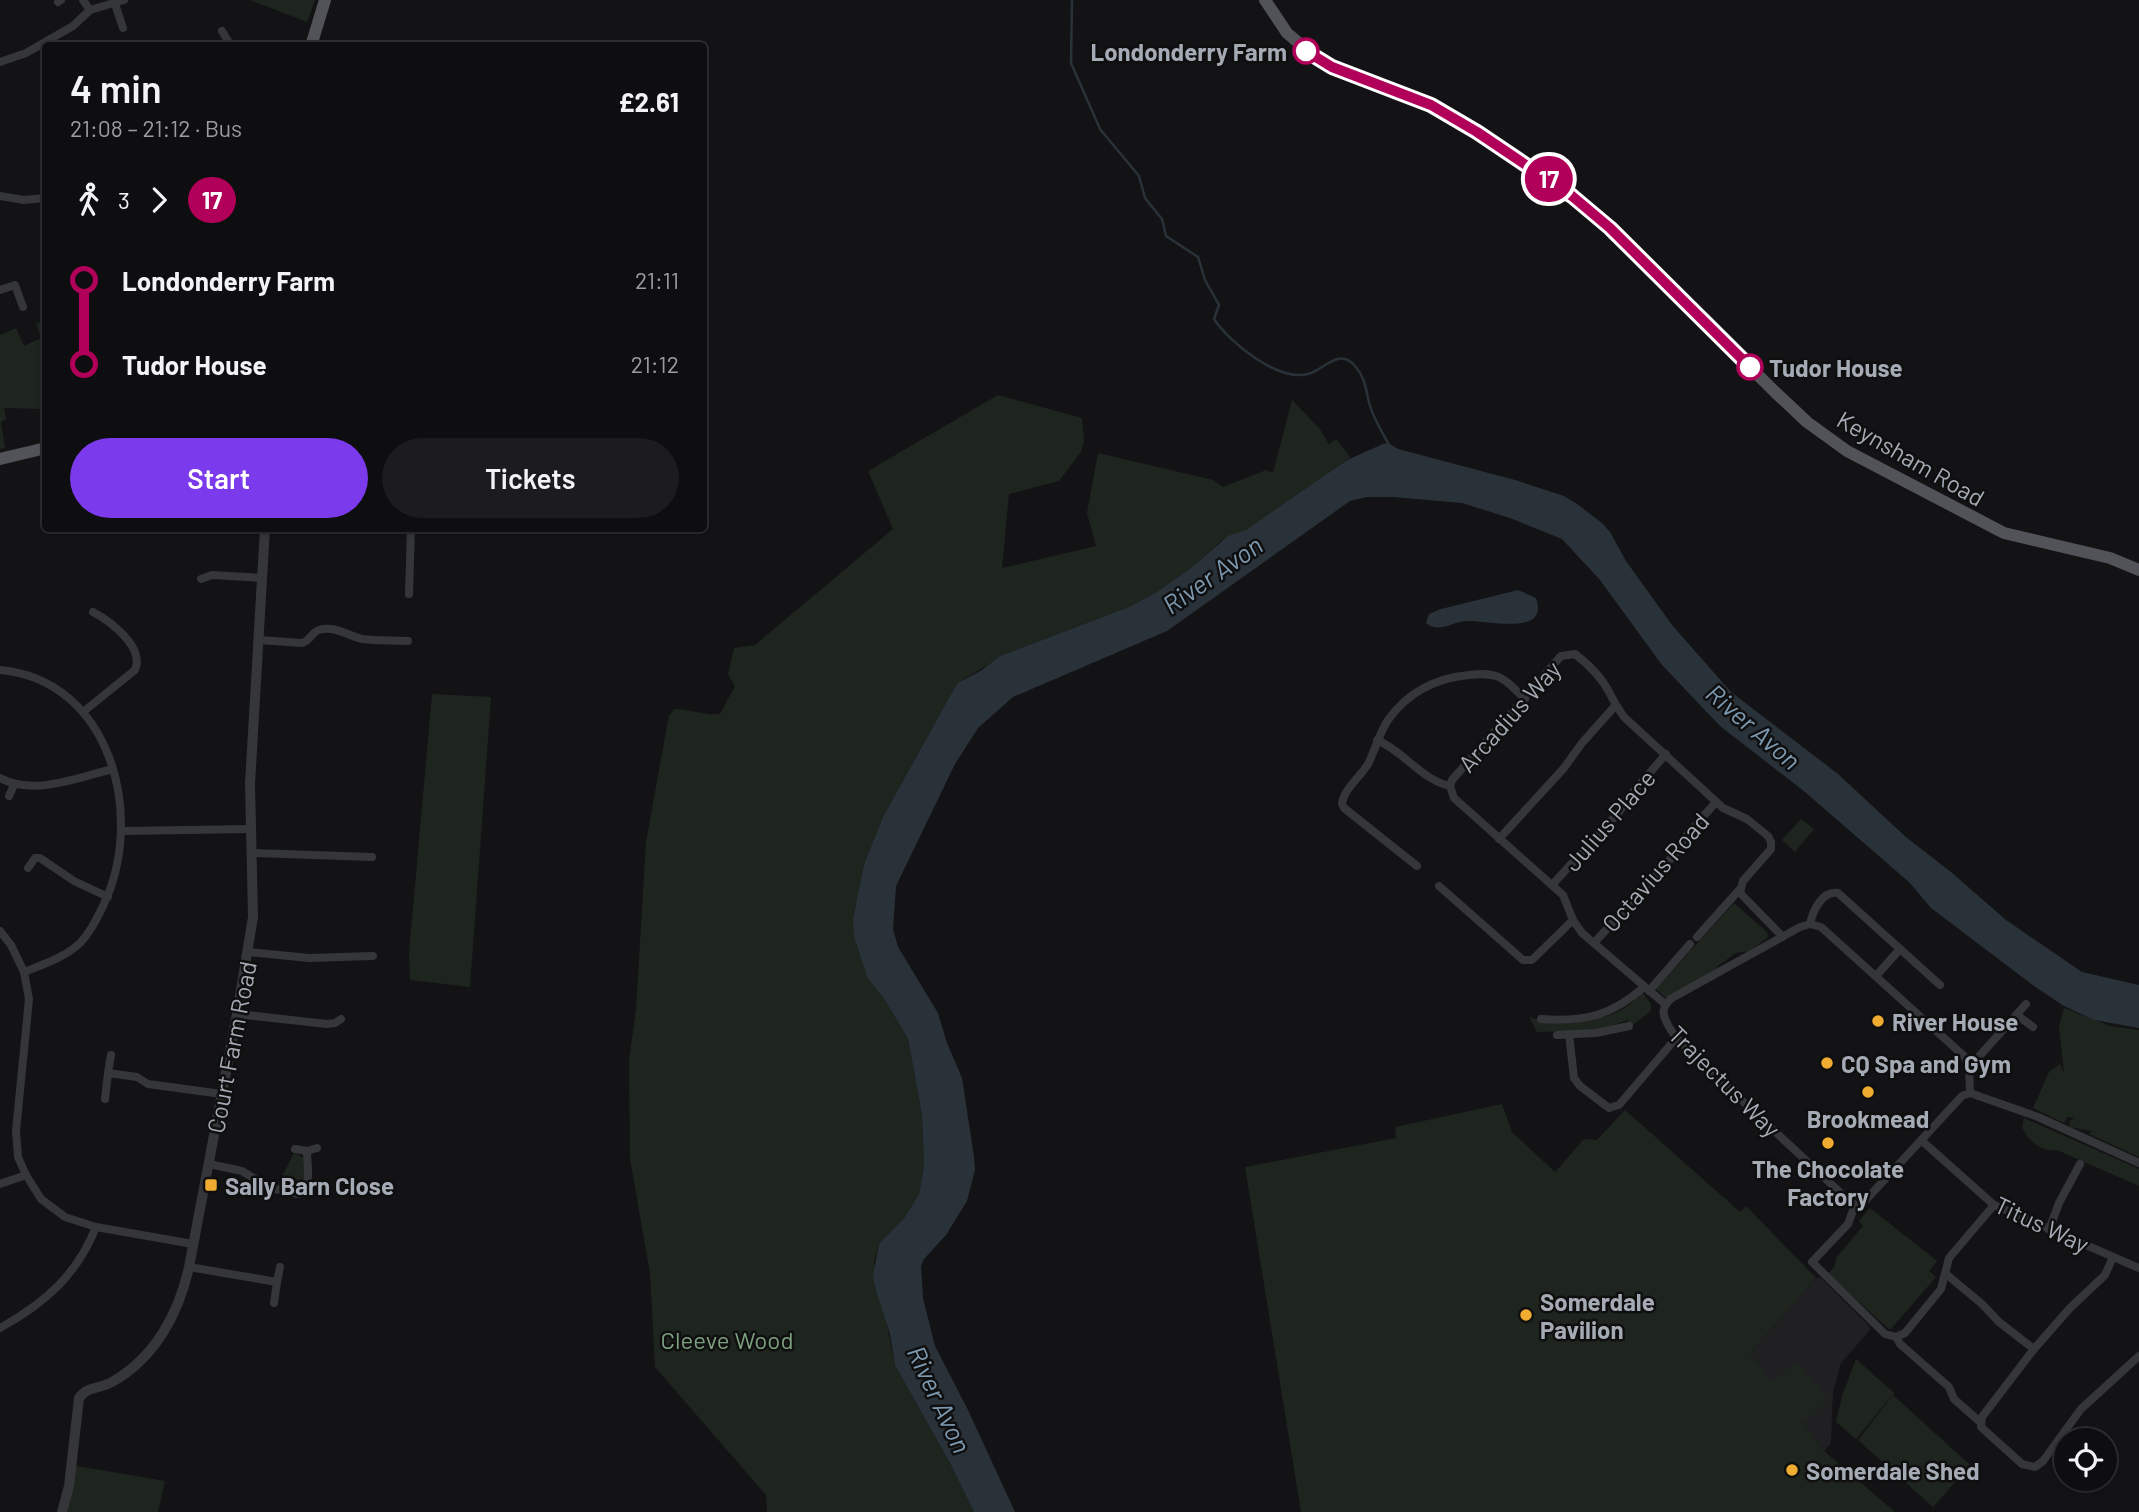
<!DOCTYPE html>
<html lang="en">
<head>
<meta charset="utf-8">
<style>
  body { margin:0; font-family:Barlow,sans-serif; background:#1c1c1e; color:#f1f3f6; height:100vh; display:flex; flex-direction:column; font-size:26px; white-space:nowrap }
  * { box-sizing:border-box; margin:0 }
  p { font-size:23px; color:#9b9c9f }
  .icon { flex:none; width:38px; height:38px; fill:none; stroke:currentColor; stroke-width:2; stroke-linecap:round; stroke-linejoin:round }
  .map { position:relative; flex:1; overflow:hidden }
  .sheet { position:absolute; left:42px; top:42px; width:665px; height:490px; display:flex; flex-direction:column; background:#0e0e10; border-radius:7px; box-shadow:0 2px 5px #0004,0 0 0 2px #2e2e30 }
  .sheet>* { flex:none }
  .badge { padding:0 14px; border-radius:23px; font-size:24px; line-height:46px }
  .fabs { position:absolute; left:2054px; top:1428px; display:grid; gap:14px }
  .fabs a { display:grid; place-items:center; width:63px; height:63px; border-radius:50%; background:#0e0e10; box-shadow:0 2px 5px #0004,0 0 0 2px #2e2e30; font-size:35px }
  .map>.badge { position:absolute; translate:-50% -50%; box-shadow:0 0 0 4px #fff }
  .legs { display:flex; align-items:center; gap:10px; height:77px; padding:0 28px; font-size:23px }
  .legs p { margin-inline-start:auto }
  .overview { display:flex; align-items:center; justify-content:space-between; height:119px; padding:0 28px }
  h1 { font-size:38px; font-weight:600; line-height:52px }
  .primary-button { display:flex; gap:14px; margin-top:auto; padding:14px 28px }
  .primary-button a { flex:1; height:80px; border-radius:42px; background:#7c3aed; color:#fff; font-size:28px; font-weight:600; line-height:80px; text-align:center }
  .primary-button a+a { background:#1c1c1e; color:#f1f3f6 }
  ul { padding:0 28px; list-style:none }
  li { display:flex; align-items:center; gap:24px; height:84px; font-size:26px }
  li i { display:grid; place-items:center; width:10px; height:100%; margin:0 9px; background:currentColor }
  li i::after { content:''; width:18px; height:18px; margin:-9px; border:5px solid; border-radius:50%; background:#0e0e10 }
  li p { margin-inline-start:auto }
  li:first-child i { background:linear-gradient(#0000 50%,currentColor 0) }
  li:last-child i { background:linear-gradient(currentColor 50%,#0000 0) }
  .map>svg:first-child { display:block }
</style>
</head>
<body>
<div class="map">
<svg width="2139" height="1512" viewBox="0 0 2139 1512">
  <rect width="100%" height="100%" fill="#131315"/>
  <path fill="#202022" d="M1816,1278H1821L1869,1326L1870,1330L1841,1363L1833,1392L1831,1439L1830,1445L1824,1451L1750,1353Z"/>
  <g fill="#1e251f">
    <path d="M250,0H315L307,22Z"/>
    <path d="M45,320V409L4,408L6,419L1,422L5,448L0,449V335L16,328L24,346L41,338L36,324Z"/>
    <path d="M998,395L1082,418L1084,441L1081,452L1059,481L1009,494L1002,568L1096,546L1087,513L1098,453L1213,480L1223,487L1266,470L1273,473L1292,400L1319,428L1329,444L1336,439L1350,457L1274,513L1246,530L1221,541L1191,568L1157,592L1129,607L1000,656C987,669 965,674 954,689L883,817L864,864L853,919L868,979L885,1000L908,1039L922,1115L924,1166L919,1194L905,1217L879,1244L874,1262L895,1365L951,1465L974,1512H767L766,1495L655,1367L650,1273L630,1159L629,1061L636,1009L646,842L669,715L675,709C691,709 704,716 720,714L735,686L728,674L734,648L755,645L893,529L868,471Z"/>
    <path d="M432,694L491,697L470,987L410,980L409,953Z"/>
    <path d="M1801,819L1814,829L1795,852L1782,840Z"/>
    <path d="M1734,903L1767,932L1768,937L1750,951L1736,953L1716,967L1719,968L1666,998L1656,989Z"/>
    <path d="M1642,992L1651,1004V1011L1630,1027L1628,1020L1598,1030L1537,1032L1529,1017C1556,1027 1594,1024 1621,1010C1629,1006 1635,999 1642,992Z"/>
    <path d="M2064,1008L2110,1026L2139,1030V1157L2089,1134L2092,1131L2070,1127L2069,1122L2074,1118L2067,1117L2064,1123L2033,1108L2049,1072L2060,1064L2064,1073L2059,1026Z"/>
    <path d="M1502,1104L1512,1132L1555,1172L1584,1139L1597,1140L1625,1110L1740,1212L1746,1206L1816,1278L1750,1353L1772,1382L1796,1362L1829,1400L1804,1422L1798,1416L1824,1451L1895,1512H1301L1245,1167L1396,1138L1395,1127Z"/>
    <path d="M2024,1118L2139,1169V1186L2057,1150C2042,1152 2029,1142 2022,1127Z"/>
    <path d="M294,1153L304,1158V1181L297,1190L277,1186Z"/>
    <path d="M1870,1208L1937,1261L1929,1271L1936,1277L1890,1330L1828,1274L1835,1266L1836,1258L1863,1226L1859,1221Z"/>
    <path d="M1856,1359L1894,1393L1856,1439L1836,1422L1842,1396Z"/>
    <path d="M1893,1395L1970,1465L1933,1507L1858,1440Z"/>
    <path d="M71,1465L165,1481L158,1512H62Z"/>
  </g>
  <g fill="#2a3239">
    <path d="M1388,443L1398,449L1515,480L1564,496L1577,504L1602,523L1610,532L1626,561L1672,625L1731,692L1838,774L1907,838L1951,872L2006,920L2082,972L2139,985V1028L2094,1020L2064,1006L2034,986L1931,908L1910,883L1805,792L1720,726L1662,665L1600,580L1562,539L1510,518L1462,503L1393,497H1367L1350,501L1167,631L1013,697L978,728L955,764L896,886L893,929L898,947L938,1013L947,1043L962,1078L974,1157L975,1170L967,1201L946,1235L924,1259L921,1266L923,1298L935,1346L968,1410L1015,1512H974L951,1465L895,1365L890,1334L876,1290L873,1276L879,1244L905,1217L919,1194L924,1166L922,1115L908,1039L885,1000L868,979L854,936L853,919L864,864L883,817L954,689L958,683L982,670L1000,656L1129,607L1157,592L1191,568L1228,536L1246,530L1347,460L1383,444Z"/>
    <path d="M1518,590L1536,598C1550,637 1487,620 1468,621C1453,621 1439,634 1426,623L1429,614L1441,609Z"/>
  </g>
  <g fill="none" stroke-linecap="round" stroke-linejoin="round">
    <path stroke="#2a3239" stroke-width="2.5" d="M1072,0L1071,63L1100,129L1139,176L1145,198L1162,219L1166,236L1198,257L1205,280L1219,305L1214,319C1229,342 1278,382 1308,374C1324,370 1339,347 1355,366C1366,378 1366,392 1370,406C1374,419 1382,432 1389,445"/>
    <g stroke="#35363a" stroke-width="8">
      <path d="M83,0L90,10"/>
      <path d="M58,2L61,0"/>
      <path d="M115,4L123,28"/>
      <path d="M222,31L231,46"/>
      <path d="M0,62L26,53L73,26L90,10L124,0"/>
      <path d="M0,196L24,200L46,198"/>
      <path d="M0,290L15,285L23,307"/>
      <path d="M201,579L212,575L263,578"/>
      <path d="M409,594L411,528"/>
      <path d="M259,640L302,643C310,641 312,632 319,630C335,625 348,636 362,639C377,641 393,640 408,641"/>
      <path d="M0,670C112,680 146,818 103,906C97,919 91,931 81,942C66,957 44,964 24,972"/>
      <path d="M83,712L135,670C145,647 110,621 93,612"/>
      <path d="M1377,740C1405,752 1420,779 1450,786L1454,798L1563,895L1573,920L1582,933L1665,1004"/>
      <path d="M0,778C35,796 76,778 113,769"/>
      <path d="M1450,786L1452,780L1561,656L1575,654C1589,665 1601,676 1609,692C1614,701 1617,708 1624,717L1723,808L1747,819L1768,836L1771,842V849L1743,881L1740,893L1783,937"/>
      <path d="M9,796L14,785"/>
      <path d="M123,831L251,829"/>
      <path d="M1499,839L1564,768L1582,743L1615,706"/>
      <path d="M252,853L372,857"/>
      <path d="M1417,866L1344,808L1342,804C1343,790 1361,776 1368,764C1375,750 1379,734 1388,720C1408,692 1436,678 1469,675C1478,674 1487,673 1496,676C1507,679 1517,692 1525,699"/>
      <path d="M28,868L35,858H40L74,881L108,897"/>
      <path d="M1552,885L1620,811L1627,799L1666,754"/>
      <path d="M1439,886L1523,960H1532L1573,920"/>
      <path d="M1810,924L1821,927L1964,1056L1969,1065L1970,1093L1962,1096L1862,1204L1855,1205L1850,1202C1803,1157 1755,1114 1709,1069C1695,1055 1674,1040 1666,1021C1661,1011 1664,1005 1672,998L1800,927Z"/>
      <path d="M1810,924C1813,910 1822,891 1838,893L1940,985"/>
      <path d="M0,931L11,945L24,972L29,999L16,1131L18,1157L26,1175L41,1199L65,1217L96,1227L193,1244"/>
      <path d="M1697,937L1740,889"/>
      <path d="M1594,943L1676,853L1687,835L1716,802"/>
      <path d="M248,952L309,958L373,956"/>
      <path d="M1876,976L1900,949"/>
      <path d="M1649,991L1690,944"/>
      <path d="M237,1014L327,1024L335,1023L341,1019"/>
      <path d="M2017,1015L2033,1027"/>
      <path d="M1541,1019C1585,1022 1611,1016 1644,987"/>
      <path d="M1569,1034L1574,1078L1580,1086L1609,1108L1619,1105L1677,1037"/>
      <path d="M1557,1035L1596,1033L1629,1026"/>
      <path d="M1969,1065L1975,1061L2026,1004"/>
      <path d="M108,1073L111,1055"/>
      <path d="M1970,1093L2038,1117L2139,1163"/>
      <path d="M105,1099L108,1073L137,1077L148,1084L222,1094"/>
      <path d="M1921,1140L1994,1205L2139,1268"/>
      <path d="M307,1151L317,1148"/>
      <path d="M209,1164L242,1171L270,1188L298,1194C313,1185 307,1166 307,1151L295,1149"/>
      <path d="M0,1184L26,1175"/>
      <path d="M1855,1205L1848,1224L1812,1262L1885,1334L1896,1337L1905,1333L1941,1289L1949,1258L1994,1205"/>
      <path d="M2049,1230L2059,1203L2080,1164"/>
      <path d="M2113,1257L2105,1275L2070,1308L2034,1349L1982,1417L1981,1427L2022,1464L2035,1467L2043,1461L2081,1409L2139,1356"/>
      <path d="M189,1267L277,1282L274,1303"/>
      <path d="M1946,1274L1982,1304L1999,1322L2034,1349"/>
      <path d="M277,1282L280,1267"/>
      <path d="M0,1328C45,1303 77,1275 96,1227"/>
      <path d="M1896,1337L1900,1344L1949,1387L1954,1399L1980,1422"/>
    </g>
    <path stroke="#35363a" stroke-width="10" d="M62,1512L69,1486L79,1398C87,1386 100,1389 112,1382C155,1358 179,1313 189,1267L237,1014L253,917L250,784L265,528"/>
    <g stroke="#515359" stroke-width="12">
      <path d="M1265,0L1287,33L1319,60L1431,105L1477,132L1572,196L1610,228L1775,392L1807,422L1847,451L2004,533L2110,558L2139,570"/>
      <path d="M311,46L325,0"/>
      <path d="M0,459L46,448"/>
    </g>
  </g>
  <g fill="none" stroke-linecap="round" stroke-linejoin="round">
    <defs>
      <path id="line-1" d="M1306,51L1332,67L1431,105L1477,132L1572,196L1610,228L1750,367"/>
    </defs>
    <use href="#line-1" stroke="#fff" stroke-width="16"/>
    <use href="#line-1" stroke="#b10059" stroke-width="10"/>
  </g>
  <g fill="#fff" stroke="#b10059" stroke-width="3.5">
    <circle cx="1306" cy="51" r="12"/>
    <circle cx="1750" cy="367" r="12"/>
  </g>
  <g fill="#efac31" stroke="#0f0f10" stroke-width="2.5">
    <circle cx="1878" cy="1021" r="7"/>
    <circle cx="1827" cy="1063" r="7"/>
    <circle cx="1868" cy="1092" r="7"/>
    <circle cx="1828" cy="1143" r="7"/>
    <rect x="204" y="1178" width="14" height="14" rx="3.5"/>
    <circle cx="1526" cy="1315" r="7"/>
    <circle cx="1792" cy="1470" r="7"/>
  </g>
  <g text-anchor="middle" dominant-baseline="central" stroke-width="5" stroke-linejoin="round" paint-order="stroke">
    <g font-size="24" font-weight="bold" fill="#a5abb5" stroke="#0f0f10" text-anchor="end">
      <text x="1287" y="51">Londonderry Farm</text>
      <text x="1769" y="367" text-anchor="start">Tudor House</text>
    </g>
    <g font-size="24" fill="#a5abb5" stroke="#0f0f10">
      <text transform="translate(1911 458) rotate(30)">Keynsham Road</text>
      <text transform="translate(1509 716) rotate(-48)">Arcadius Way</text>
      <text transform="translate(1609 820) rotate(-49)">Julius Place</text>
      <text transform="translate(1655 872) rotate(-49)">Octavius Road</text>
      <text transform="translate(231 1047) rotate(-79)">Court Farm Road</text>
      <text transform="translate(1725 1081) rotate(45)">Trajectus Way</text>
      <text transform="translate(2042 1224) rotate(25)">Titus Way</text>
    </g>
    <g font-size="24" font-weight="bold" fill="#a5abb5" stroke="#0f0f10" text-anchor="start">
      <text x="1892" y="1021">River House</text>
      <text x="1841" y="1063">CQ Spa and Gym</text>
      <text x="1868" y="1118" text-anchor="middle">Brookmead</text>
      <text x="1828" y="1168" text-anchor="middle">The Chocolate<tspan x="1828" dy="28">Factory</tspan></text>
      <text x="225" y="1185">Sally Barn Close</text>
      <text x="1540" y="1301">Somerdale<tspan x="1540" dy="28">Pavilion</tspan></text>
      <text x="1806" y="1470">Somerdale Shed</text>
    </g>
    <g font-size="24" fill="#7ca07e" stroke="#0f0f10">
      <text x="727" y="1339">Cleeve Wood</text>
    </g>
    <g font-size="26" font-style="italic" fill="#7c99b0" stroke="#0f0f10">
      <text transform="translate(1212 574) rotate(-35)">River Avon</text>
      <text transform="translate(1754 726) rotate(41)">River Avon</text>
      <text transform="translate(940 1399) rotate(65)">River Avon</text>
    </g>
  </g>
</svg>
<div class="fabs">
<a><svg class="icon" aria-label="locate" viewBox="0 0 24 24"><circle cx="12" cy="12" r="6"/><path d="M12 2v4M12 18v4M2 12h4M18 12h4"/></svg></a>
</div>
<b class="badge" style="left:1549px;top:179px;background:#b10059;color:#fff">17</b>
<section class="sheet">
<div class="overview"><div><h1>4 min</h1><p>21:08 – 21:12 · Bus</p></div><b>£2.61</b></div>
<div class="legs"><svg class="icon" aria-label="walk" viewBox="0 0 24 24"><circle cx="13" cy="4" r="2"/><path d="M13 8l-2 6 4 7M11 14l-3 7M7 12l3-4h3l4 4"/></svg>3<svg class="icon" aria-label="forward" viewBox="0 0 24 24"><path d="M9 5l7 7-7 7"/></svg><b class="badge" style="background:#b10059;color:#fff">17</b></div>
<ul>
<li><i style="color:#b10059"></i><b>Londonderry Farm</b><p>21:11</p></li>
<li><i style="color:#b10059"></i><b>Tudor House</b><p>21:12</p></li>
</ul>
<div class="primary-button"><a>Start</a><a>Tickets</a></div>
</section>
</div>
</body>
</html>
